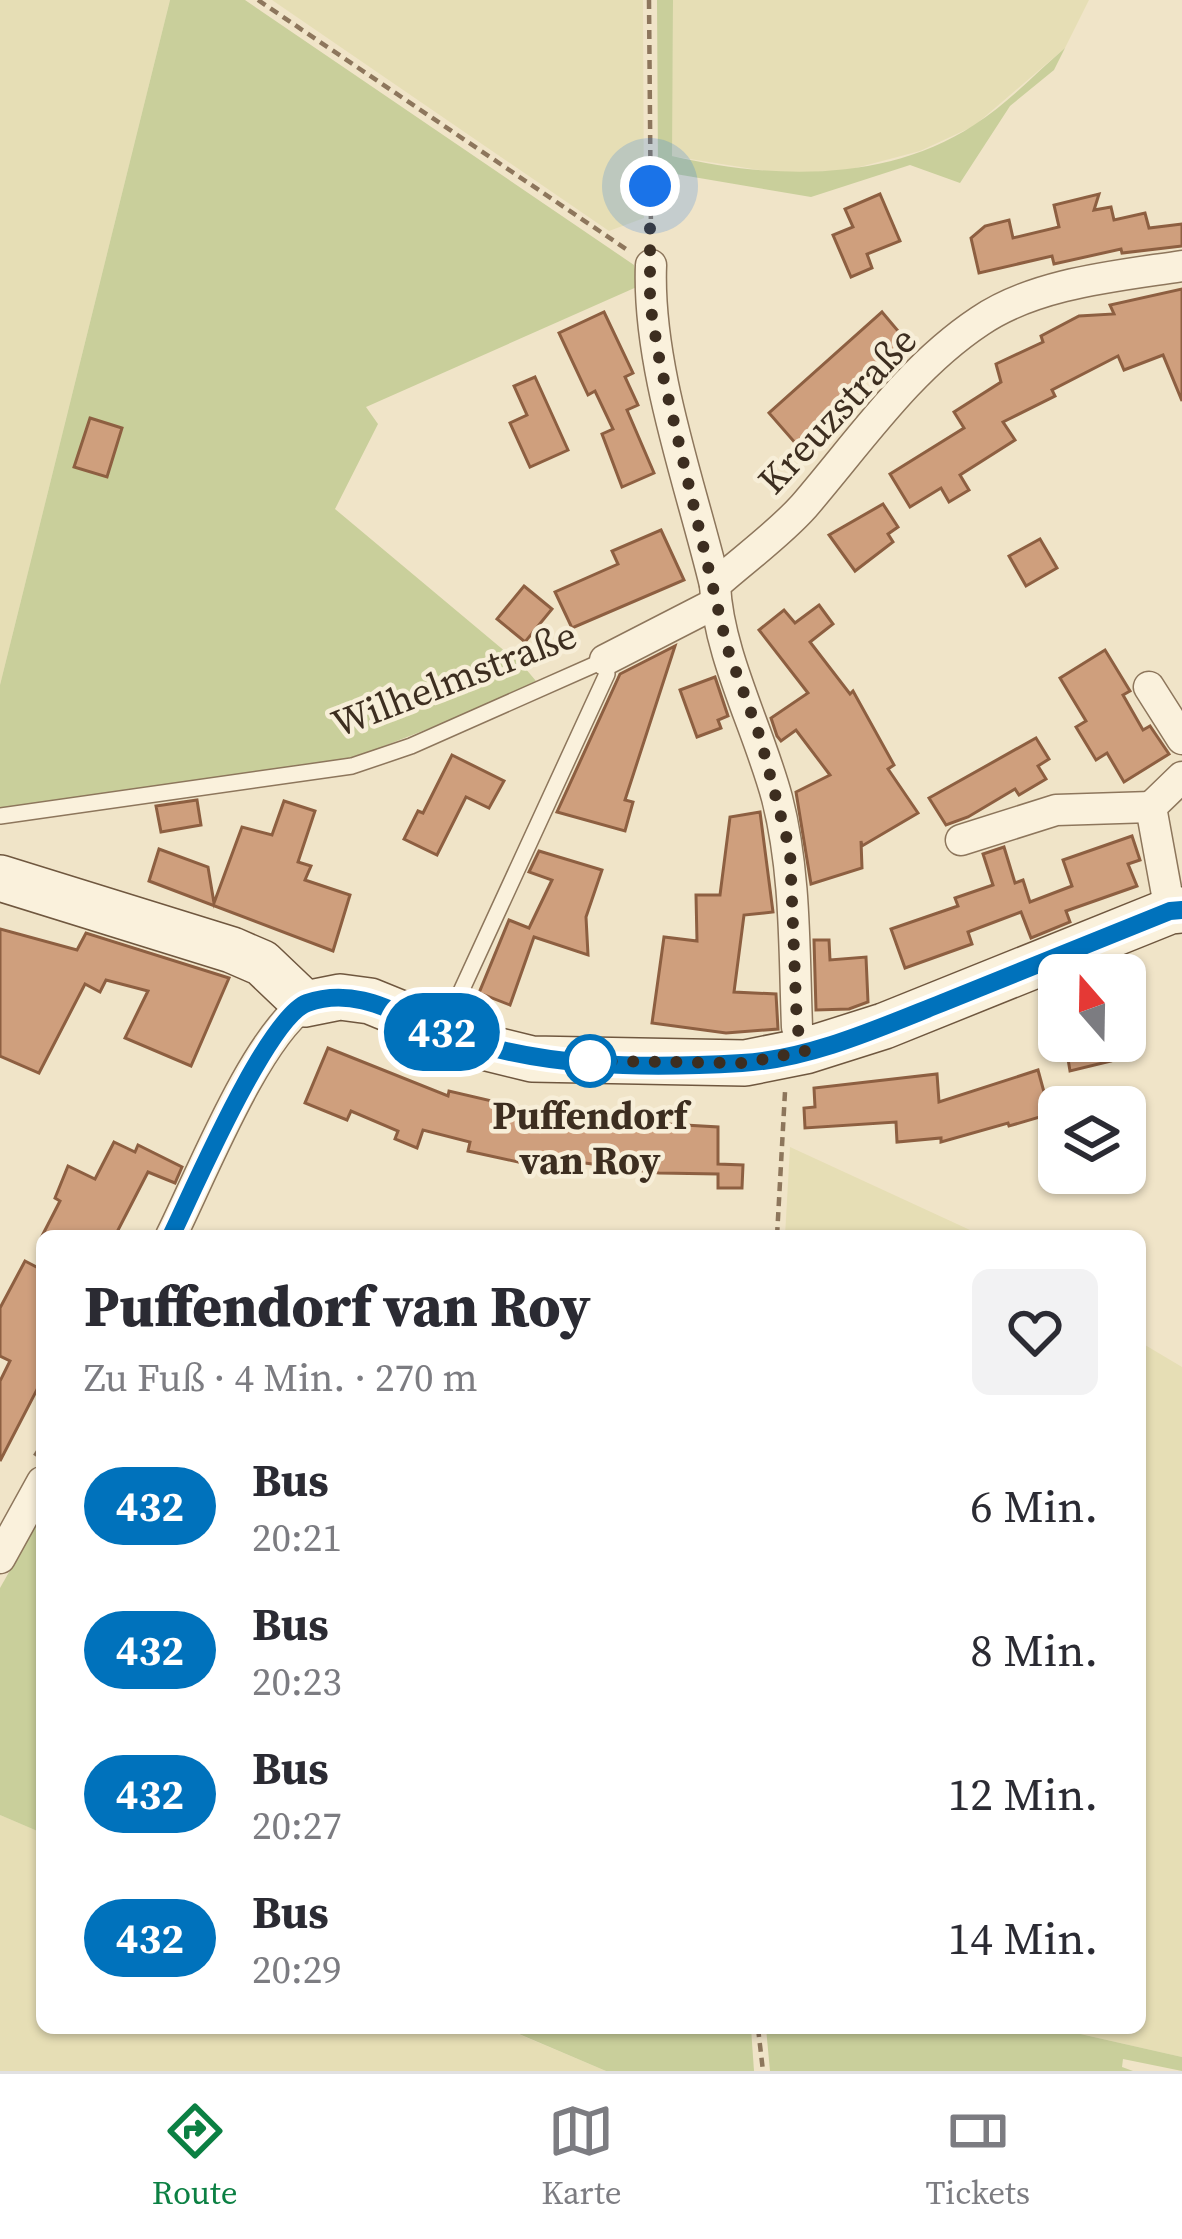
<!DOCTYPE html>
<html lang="de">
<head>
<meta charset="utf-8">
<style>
  body { margin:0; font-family:"Source Serif 4",serif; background:#f2f2f3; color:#2b2b33; height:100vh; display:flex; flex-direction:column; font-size:45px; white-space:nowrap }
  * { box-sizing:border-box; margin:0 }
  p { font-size:39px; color:#7c7c81 }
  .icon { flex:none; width:66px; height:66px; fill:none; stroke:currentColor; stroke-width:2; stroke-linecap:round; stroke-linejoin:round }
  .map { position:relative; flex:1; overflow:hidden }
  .panel { position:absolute; left:36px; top:1230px; width:1110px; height:804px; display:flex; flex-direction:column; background:#fff; border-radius:18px; box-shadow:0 3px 9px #0004 }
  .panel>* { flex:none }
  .badge { padding:0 24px; border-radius:39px; font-size:42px; line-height:78px }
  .needle { width:78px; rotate:340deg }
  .fabs { position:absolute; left:1038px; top:954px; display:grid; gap:24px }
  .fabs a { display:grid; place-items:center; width:108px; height:108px; border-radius:18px; background:#fff; box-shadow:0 3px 9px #0004; font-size:60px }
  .you { position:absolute; width:60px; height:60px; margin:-30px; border:9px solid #fff; border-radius:50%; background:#1a73e8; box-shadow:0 0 0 18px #1a73e833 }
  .map>.badge { position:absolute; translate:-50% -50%; box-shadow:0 0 0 6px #fff }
  .round { display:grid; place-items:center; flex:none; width:126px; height:126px; border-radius:18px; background:#f2f2f3 }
  .overview { display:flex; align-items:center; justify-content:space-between; height:204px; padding:0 48px }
  h1 { font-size:57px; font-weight:800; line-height:90px }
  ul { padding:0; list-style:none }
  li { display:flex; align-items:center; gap:36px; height:144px; padding:0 48px }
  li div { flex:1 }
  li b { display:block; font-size:45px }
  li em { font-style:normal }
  li .badge { min-width:132px; font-weight:700; text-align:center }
  .dock { display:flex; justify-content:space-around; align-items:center; height:168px; border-top:3px solid #e1e1e2; background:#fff; font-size:33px; color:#7c7c81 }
  .dock a { display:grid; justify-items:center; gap:6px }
  .dock .current { color:#0b8043 }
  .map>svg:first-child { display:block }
</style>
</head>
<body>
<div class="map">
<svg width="1182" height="2071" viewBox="0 0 1182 2071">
  <rect width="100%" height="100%" fill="#f0e4c8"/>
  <g fill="#e6deb5">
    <path d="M0,0H170L0,685Z"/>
    <path d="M272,0H643L644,218L609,231Z"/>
    <path d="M673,0H1089L1065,48L974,126L920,151L848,170L784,174L671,156Z"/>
    <path d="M790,1147L983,1236H785Z"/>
    <path d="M1140,1342L1182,1367V2057L1054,2028H1140Z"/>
    <path d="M0,1815L42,1833V2028H504L606,2071H0Z"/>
  </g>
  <g fill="#c9cf9b">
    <path d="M170,0H245L634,265L639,286L366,407L378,424L335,509L525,668L536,681L504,699L356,757L0,812V685Z"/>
    <path d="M657,0H673L672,156C771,179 885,183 974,125C1007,104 1036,73 1065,48L1054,70L1010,106L960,183L910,165L811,197L658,171Z"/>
    <path d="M42,1514V1833L0,1815V1588Z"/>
    <path d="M505,2028H751L754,2071H606Z"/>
    <path d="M766,2028H1054L1182,2057V2071L1123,2059L1122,2067L1133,2071H770Z"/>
  </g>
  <g fill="#cf9f7d" stroke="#8d5f41" stroke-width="3">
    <path d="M880,194L900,241L867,254L872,268L851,277L833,235L853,227L845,209Z"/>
    <path d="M1099,194L1094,210L1111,207L1114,220L1145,213L1149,228L1182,224V246L1122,253L1121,249L1054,264L1052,256L979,273L971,238L985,226L1009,220L1013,238L1059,227L1054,205Z"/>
    <path d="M1182,289V401L1163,355L1124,370L1118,356L1052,390L1055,396L1003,422L1015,440L960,475L969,490L949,502L941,488L910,507L890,474L964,428L954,412L1001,382L996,364L1043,342L1041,336L1079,316L1114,314L1110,305Z"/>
    <path d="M604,312L633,373L625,377L638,405L627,410L654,473L622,487L602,434L613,429L595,391L588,395L559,333Z"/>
    <path d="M882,312L909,344L841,400L845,404L832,418L797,445L769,413Z"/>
    <path d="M535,377L568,450L530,467L510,423L527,415L514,386Z"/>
    <path d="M90,418L122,428L107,477L74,467Z"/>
    <path d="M883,504L898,527L888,534L893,542L855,571L829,535Z"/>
    <path d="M661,530L684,580L572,628L555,592L618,564L612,551Z"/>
    <path d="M1040,539L1057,568L1026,586L1009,556Z"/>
    <path d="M524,586L552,609L525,642L497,619Z"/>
    <path d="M819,605L833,624L810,642L850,694L853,691L894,765L888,769L918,813L862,846L861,841L862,868L811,884L796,792L830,775L796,730L781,741L777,736L771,718L808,693L759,630L784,610L795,623Z"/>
    <path d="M675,646L625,800L633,802L625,831L557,812L620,674Z"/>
    <path d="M1105,650L1130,691L1123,695L1143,730L1150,726L1169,754L1124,782L1107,753L1096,760L1076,727L1086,721L1060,678Z"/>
    <path d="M715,677L728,716L718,720L721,728L697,737L680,690Z"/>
    <path d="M1036,738L1049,759L1038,766L1046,779L1019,795L1015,789L968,817L946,825L929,798Z"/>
    <path d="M452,755L504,781L489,808L466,797L437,855L404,839L418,811L423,813Z"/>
    <path d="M197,800L201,825L161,832L156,806Z"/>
    <path d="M284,801L315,811L298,862L311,866L305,880L350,895L333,951L149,881L159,849L208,867L214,903L242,827L272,835Z"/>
    <path d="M760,812L773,912L744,915L734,992L776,994L778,1029L726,1033L652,1023L664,937L697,941L696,895H720L730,817Z"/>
    <path d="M1132,836L1140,860L1128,864L1137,886L1066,911L1070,922L1031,938L1021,912L968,932L972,944L905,968L891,929L958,906L955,898L993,885L983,854L1004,847L1015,883L1023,880L1030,902L1072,886L1063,860Z"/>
    <path d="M539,851L602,870L586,917L588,955L534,937L510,1005L479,993L509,920L529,928L552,880L529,872Z"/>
    <path d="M0,929L77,950L86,933L229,978L191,1066L125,1038L148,991L106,980L100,992L85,984L39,1073L0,1056Z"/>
    <path d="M814,940H829L830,960L866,957L868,1002L849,1009L816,1010Z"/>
    <path d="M1065,1041H1115L1111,1061L1070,1071Z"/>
    <path d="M328,1048L448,1096L449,1091L547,1114L546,1121L600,1127V1120L718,1127V1164L743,1165L742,1188H718V1174L659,1173L555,1159L554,1170L468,1151L470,1142L423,1130L417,1148L395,1139L398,1131L351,1111L347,1120L305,1103Z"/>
    <path d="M1038,1070L1050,1114L1009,1126L1008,1123L941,1142V1138L897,1142L896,1122L805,1128L804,1108L815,1107L814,1088L937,1074L939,1102Z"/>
    <path d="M114,1142L135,1152L138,1145L182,1167L175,1183L148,1172L115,1236H42L60,1201L55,1198L68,1166L95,1179Z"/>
    <path d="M25,1261L42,1270V1380L0,1461V1381L10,1361L0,1356V1308Z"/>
  </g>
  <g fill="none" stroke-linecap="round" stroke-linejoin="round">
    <defs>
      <path id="lane" d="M0,816L352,766L411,746L605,660L607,674L446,1024"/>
      <g id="street">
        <path d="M651,265C647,367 691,485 715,585"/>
        <path d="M605,660L716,603"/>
        <path d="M1149,687L1182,739"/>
        <path d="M961,840L1056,810L1151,807"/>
        <path d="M1170,911L1151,807L1182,777"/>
        <path d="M805,1051L797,1027C794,950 796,872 777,798C759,730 718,654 715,585C744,559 778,535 804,506C859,442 909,368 980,321C1036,283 1117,276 1182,266"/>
        <path d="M171,1236C201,1176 254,1041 305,1004"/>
        <path d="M0,1558L42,1482"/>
      </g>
      <path id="secondary" d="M0,878L232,950L262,963L305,1004L340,997L370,1001L483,1047L532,1059L745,1063L805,1051L884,1026L1170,911L1182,910"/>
    </defs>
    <use href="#lane" stroke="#8d765c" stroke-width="18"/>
    <use href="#street" stroke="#8d765c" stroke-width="33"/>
    <use href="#secondary" stroke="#6f573f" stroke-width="48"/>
    <g stroke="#8d765c" stroke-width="4.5" stroke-dasharray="9 6" stroke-linecap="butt">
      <path d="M258,0L626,249"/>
      <path d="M649,0L651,235"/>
      <path d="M777,1236L785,1092"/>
      <path d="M35,1456L42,1445"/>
      <path d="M758,2028L763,2071"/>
    </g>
    <use href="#lane" stroke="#faf1dc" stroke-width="15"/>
    <use href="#street" stroke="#faf1dc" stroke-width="30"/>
    <use href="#secondary" stroke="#faf1dc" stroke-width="45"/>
  </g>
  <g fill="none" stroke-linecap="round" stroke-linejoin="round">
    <defs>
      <path id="line" d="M171,1236C193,1191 267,1018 307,1003C358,985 400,1016 445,1033C537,1068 644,1069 742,1063C810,1059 879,1028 942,1003C1018,973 1094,942 1170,911L1182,910"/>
    </defs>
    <use href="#line" stroke="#fff" stroke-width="27"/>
    <use href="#line" stroke="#0072bc" stroke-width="18"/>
    <path stroke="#3d2e20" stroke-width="12" stroke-dasharray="0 21.6" d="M590,1061L745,1063L805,1051L797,1027L790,851L760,737L727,647L660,363L650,304V186"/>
  </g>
  <circle fill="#fff" stroke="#0072bc" stroke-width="6" cx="590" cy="1061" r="24"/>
  <g text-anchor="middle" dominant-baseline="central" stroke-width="9" stroke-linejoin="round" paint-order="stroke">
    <g font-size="39" fill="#3d2e20" stroke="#f7eed8">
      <text transform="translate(837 410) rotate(-47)">Kreuzstraße</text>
      <text transform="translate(454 679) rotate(-21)">Wilhelmstraße</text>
    </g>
    <g font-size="39" font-weight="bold" fill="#3d2e20" stroke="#f7eed8">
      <text x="590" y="1115">Puffendorf<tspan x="590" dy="45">van Roy</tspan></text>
    </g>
  </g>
</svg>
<div class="fabs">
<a><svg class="needle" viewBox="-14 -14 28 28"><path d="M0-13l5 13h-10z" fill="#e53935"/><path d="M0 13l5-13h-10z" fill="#7c7c81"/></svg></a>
<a><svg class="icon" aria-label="layers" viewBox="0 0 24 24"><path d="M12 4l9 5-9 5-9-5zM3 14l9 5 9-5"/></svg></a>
</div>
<div class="you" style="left:650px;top:186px"></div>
<b class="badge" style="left:442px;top:1032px;background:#0072bc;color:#fff">432</b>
<section class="panel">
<div class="overview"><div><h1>Puffendorf van Roy</h1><p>Zu Fuß · 4 Min. · 270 m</p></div><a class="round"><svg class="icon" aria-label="heart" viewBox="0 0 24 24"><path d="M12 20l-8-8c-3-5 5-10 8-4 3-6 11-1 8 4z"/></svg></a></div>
<ul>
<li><span class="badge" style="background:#0072bc;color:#fff">432</span><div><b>Bus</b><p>20:21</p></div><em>6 Min.</em></li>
<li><span class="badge" style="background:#0072bc;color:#fff">432</span><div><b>Bus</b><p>20:23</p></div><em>8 Min.</em></li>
<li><span class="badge" style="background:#0072bc;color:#fff">432</span><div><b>Bus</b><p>20:27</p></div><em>12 Min.</em></li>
<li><span class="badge" style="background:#0072bc;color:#fff">432</span><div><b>Bus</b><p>20:29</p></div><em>14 Min.</em></li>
</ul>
</section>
</div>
<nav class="dock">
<a class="current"><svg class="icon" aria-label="directions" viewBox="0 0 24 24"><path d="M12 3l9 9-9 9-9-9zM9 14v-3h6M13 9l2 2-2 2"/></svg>Route</a>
<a><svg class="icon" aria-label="map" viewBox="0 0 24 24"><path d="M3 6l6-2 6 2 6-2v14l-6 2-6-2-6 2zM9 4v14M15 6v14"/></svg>Karte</a>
<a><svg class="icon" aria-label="tickets" viewBox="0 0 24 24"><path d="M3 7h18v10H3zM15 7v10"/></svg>Tickets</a>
</nav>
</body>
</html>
